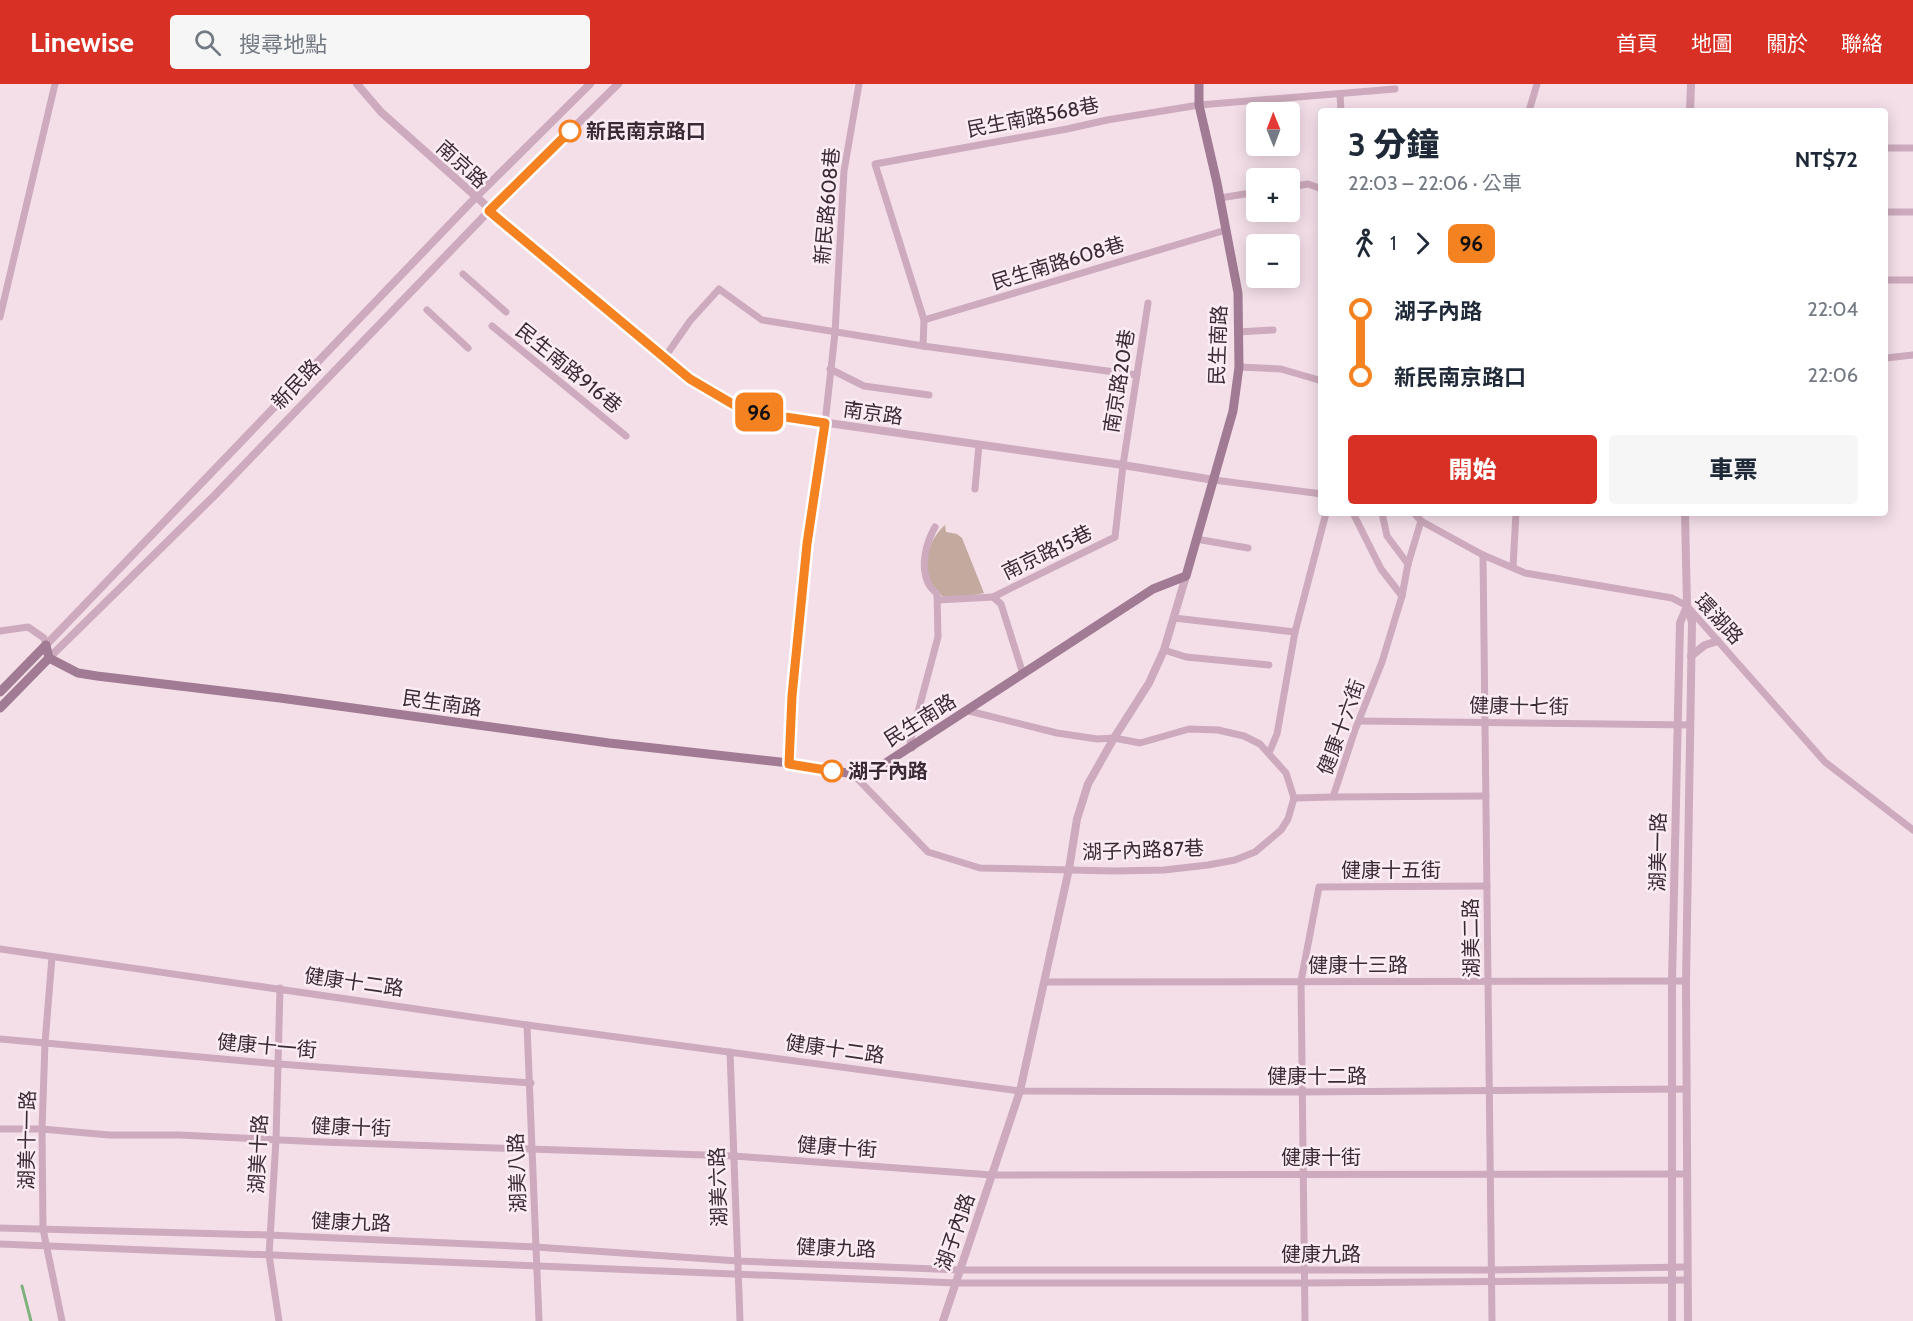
<!DOCTYPE html>
<html lang="zh-TW">
<head>
<meta charset="utf-8">
<style>
  body { margin:0; font-family:Cabin,"Noto Sans TC",sans-serif; background:#f6f6f7; color:#1f2937; height:100vh; display:flex; flex-direction:column; font-size:22px; white-space:nowrap }
  * { box-sizing:border-box; margin:0 }
  p { font-size:20px; color:#747a83 }
  .icon { flex:none; width:33px; height:33px; fill:none; stroke:currentColor; stroke-width:2; stroke-linecap:round; stroke-linejoin:round }
  .map { position:relative; flex:1; overflow:hidden }
  .panel { position:absolute; left:1318px; top:24px; width:570px; height:408px; display:flex; flex-direction:column; background:#fff; border-radius:6px; box-shadow:0 3px 15px #0003 }
  .panel>* { flex:none }
  .badge { padding:0 12px; border-radius:9px; font-size:21px; line-height:39px }
  .needle { width:39px; rotate:359deg }
  .fabs { position:absolute; left:1246px; top:18px; display:grid; gap:12px }
  .fabs a { display:grid; place-items:center; width:54px; height:54px; border-radius:6px; background:#fff; box-shadow:0 3px 15px #0003; font-size:30px }
  .map>.badge { position:absolute; translate:-50% -50%; box-shadow:0 0 0 3px #fff }
  .legs { display:flex; align-items:center; gap:9px; height:66px; padding:0 30px; font-size:20px }
  .legs p { margin-inline-start:auto }
  .headline { display:flex; align-items:center; justify-content:space-between; height:102px; padding:0 30px }
  h1 { font-size:33px; font-weight:800; line-height:45px }
  .cta { display:flex; gap:12px; margin-top:auto; padding:12px 30px }
  .cta a { flex:1; height:69px; border-radius:6px; background:#d93025; color:#fff; font-size:24px; font-weight:800; line-height:69px; text-align:center }
  .cta a+a { background:#f6f6f7; color:#1f2937 }
  ul { padding:0 30px; list-style:none }
  li { display:flex; align-items:center; gap:21px; height:66px; font-size:22px }
  li i { display:grid; place-items:center; width:9px; height:100%; margin:0 8px; background:currentColor }
  li i::after { content:''; width:15px; height:15px; margin:-8px; border:4px solid; border-radius:50%; background:#fff }
  li p { margin-inline-start:auto }
  li:first-child i { background:linear-gradient(#0000 50%,currentColor 0) }
  li:last-child i { background:linear-gradient(currentColor 50%,#0000 0) }
  header { display:flex; align-items:center; gap:36px; box-sizing:border-box; height:84px; padding:0 30px; background:#d93025; color:#fff }
  header strong { font-size:28px }
  nav { display:flex; gap:33px; margin-inline-start:auto; font-size:21px }
  .search { width:420px; height:54px; background:#f6f6f7; display:flex; align-items:center; gap:15px; box-sizing:border-box; padding:0 21px; border-radius:6px; color:#747a83; font-size:22px }
  .map>svg:first-child { display:block }
</style>
</head>
<body>
<header>
<strong>Linewise</strong>
<div class="search"><svg class="icon" aria-label="search" viewBox="0 0 24 24"><circle cx="10" cy="10" r="6"/><path d="M15 15l6 6"/></svg>搜尋地點</div>
<nav><a>首頁</a><a>地圖</a><a>關於</a><a>聯絡</a></nav>
</header>
<div class="map">
<svg width="1913" height="1237" viewBox="0 0 1913 1237">
  <rect width="100%" height="100%" fill="#f4dfe9"/>
  <path fill="#c4aa9e" d="M945,441L946,448L957,450L962,454L984,509L969,512H942C938,508 932,503 930,498C922,476 929,456 945,441Z"/>
  <g fill="none" stroke-linecap="round" stroke-linejoin="round">
    <path stroke="#7db27e" stroke-width="3" d="M22,1202L31,1237"/>
    <g stroke="#cdaabd" stroke-width="7">
      <path d="M1340,10L1341,27"/>
      <path d="M1529,27L1537,0"/>
      <path d="M1886,64H1913"/>
      <path d="M1290,103L1308,100L1322,105"/>
      <path d="M1220,114L1257,108"/>
      <path d="M1886,128H1913"/>
      <path d="M463,190L506,228"/>
      <path d="M1886,196H1913"/>
      <path d="M427,226L468,264"/>
      <path d="M0,233L55,0"/>
      <path d="M924,236L1226,146"/>
      <path d="M492,242L626,352"/>
      <path d="M1238,248L1273,246"/>
      <path d="M923,262L924,236L875,80L1067,45L1107,36L1199,21L1395,5"/>
      <path d="M665,273L690,237L719,205L762,236L923,262L1137,291"/>
      <path d="M1886,274L1913,271"/>
      <path d="M1239,283L1281,285L1322,297"/>
      <path d="M830,285L864,302L929,311"/>
      <path d="M1214,396L1322,410"/>
      <path d="M975,405L979,361"/>
      <path d="M1353,429L1381,485L1402,512"/>
      <path d="M1382,429L1387,452L1408,480"/>
      <path d="M1414,429L1421,437L1483,471L1525,489L1672,514L1687,522L1825,678L1913,746"/>
      <path d="M1421,437L1408,480L1402,512L1382,578L1355,646L1333,713L1486,712"/>
      <path d="M1196,455L1248,464"/>
      <path d="M1483,471L1492,1237"/>
      <path d="M1513,483L1516,429"/>
      <path d="M993,513L1115,453L1123,381L1148,219"/>
      <path d="M938,516L993,513L1001,520L1023,590"/>
      <path d="M1174,534L1295,548"/>
      <path d="M0,547L28,543L44,554L46,561"/>
      <path d="M1164,566L1186,573L1269,581"/>
      <path d="M969,627L1057,649L1097,655L1114,654L1140,659L1189,645L1218,646L1244,652L1260,660L1286,689L1294,714"/>
      <path d="M1359,637L1690,641"/>
      <path d="M912,664L910,658L938,553L937,510C935,507 929,503 928,499C920,481 926,459 935,443"/>
      <path d="M1269,669L1277,650L1295,548L1326,429"/>
      <path d="M789,679L792,612L807,460L825,339L835,249L844,87L859,0"/>
      <path d="M853,690L928,768L980,784L1114,787L1164,786L1208,781L1235,776L1255,768L1281,746L1288,735L1294,714"/>
      <path d="M1294,714L1333,713"/>
      <path d="M0,865L527,941L1020,1007L1302,1008L1686,1005"/>
      <path d="M52,873L45,959L42,1045L43,1145L62,1237"/>
      <path d="M1045,898L1686,897"/>
      <path d="M527,941L539,1237"/>
      <path d="M0,955L279,980L531,999"/>
      <path d="M730,968L740,1237"/>
      <path d="M0,1045H42L109,1051H180L322,1058L734,1072L992,1091L1687,1090"/>
      <path d="M0,1144L269,1151L536,1163L738,1177L960,1186H1491L1687,1183"/>
      <path d="M0,1160L956,1199H1305L1687,1196"/>
      <path d="M279,1237L269,1171L276,1056L280,904"/>
      <path d="M1305,1237L1301,897L1319,803L1487,802"/>
    </g>
    <g stroke="#cdaabd" stroke-width="8">
      <path d="M357,0L381,28L554,182L690,295L736,322L772,331L1123,381L1214,396"/>
      <path d="M1690,27L1691,0"/>
      <path d="M1687,523L1692,538L1686,897L1688,1237"/>
      <path d="M46,561L475,114L590,0"/>
      <path d="M1691,572L1705,561L1718,557"/>
      <path d="M49,574L215,411L489,127L618,0"/>
      <path d="M943,1237L1020,1007L1069,785L1077,735L1088,700L1114,654L1149,599L1164,566L1186,492"/>
      <path d="M1672,1237V897L1680,539L1687,522L1685,429"/>
    </g>
    <g stroke="#a17b93" stroke-width="9">
      <path d="M0,608L46,561L49,574L78,589L97,592L280,614L609,659L789,679L853,690L881,682L1153,505L1186,492L1233,327L1239,283L1238,209L1217,99L1199,21V0"/>
      <path d="M0,624L49,574"/>
    </g>
  </g>
  <g fill="none" stroke-linecap="round" stroke-linejoin="round">
    <defs>
      <path id="line-1" d="M570,47L489,127L690,295L736,322L772,331L825,339L807,460L792,612L789,680L832,687"/>
    </defs>
    <use href="#line-1" stroke="#fff" stroke-width="14"/>
    <use href="#line-1" stroke="#f58220" stroke-width="9"/>
  </g>
  <g fill="#fff" stroke="#f58220" stroke-width="3">
    <circle cx="570" cy="47" r="10"/>
    <circle cx="832" cy="687" r="10"/>
  </g>
  <g text-anchor="middle" dominant-baseline="central" stroke-width="5" stroke-linejoin="round" paint-order="stroke">
    <g font-size="20" fill="#3a2a35" stroke="#fbecf3">
      <text transform="translate(1033 33) rotate(-11)">民生南路568巷</text>
      <text transform="translate(462 80) rotate(42)">南京路</text>
      <text transform="translate(827 122) rotate(-85)">新民路608巷</text>
      <text transform="translate(1058 179) rotate(-17)">民生南路608巷</text>
      <text transform="translate(1218 261) rotate(-88)">民生南路</text>
      <text transform="translate(569 284) rotate(39)">民生南路916巷</text>
      <text transform="translate(1119 297) rotate(-81)">南京路20巷</text>
      <text transform="translate(296 300) rotate(-46)">新民路</text>
      <text transform="translate(873 329) rotate(8)">南京路</text>
      <text transform="translate(1047 468) rotate(-26)">南京路15巷</text>
      <text transform="translate(1719 535) rotate(47)">環湖路</text>
      <text transform="translate(442 619) rotate(8)">民生南路</text>
      <text transform="translate(1519 622) rotate(1)">健康十七街</text>
      <text transform="translate(920 636) rotate(-32)">民生南路</text>
      <text transform="translate(1341 643) rotate(-70)">健康十六街</text>
      <text transform="translate(1143 766) rotate(-2)">湖子內路87巷</text>
      <text transform="translate(1658 768) rotate(-89)">湖美一路</text>
      <text x="1391" y="786">健康十五街</text>
      <text transform="translate(1471 854) rotate(-91)">湖美二路</text>
      <text x="1358" y="881">健康十三路</text>
      <text transform="translate(354 898) rotate(8)">健康十二路</text>
      <text transform="translate(267 962) rotate(5)">健康十一街</text>
      <text transform="translate(835 965) rotate(8)">健康十二路</text>
      <text x="1317" y="992">健康十二路</text>
      <text transform="translate(351 1043) rotate(2)">健康十街</text>
      <text transform="translate(27 1056) rotate(-89)">湖美十一路</text>
      <text transform="translate(837 1063) rotate(4)">健康十街</text>
      <text transform="translate(258 1070) rotate(-87)">湖美十路</text>
      <text x="1321" y="1073">健康十街</text>
      <text transform="translate(517 1089) rotate(-92)">湖美八路</text>
      <text transform="translate(718 1103) rotate(-92)">湖美六路</text>
      <text transform="translate(351 1138) rotate(2)">健康九路</text>
      <text transform="translate(955 1148) rotate(-71)">湖子內路</text>
      <text transform="translate(836 1164) rotate(2)">健康九路</text>
      <text x="1321" y="1170">健康九路</text>
    </g>
    <g font-size="20" font-weight="bold" fill="#3a2a35" stroke="#fbecf3" text-anchor="start">
      <text x="586" y="47">新民南京路口</text>
      <text x="848" y="687">湖子內路</text>
    </g>
  </g>
</svg>
<div class="fabs">
<a><svg class="needle" viewBox="-14 -14 28 28"><path d="M0-13l5 13h-10z" fill="#e53935"/><path d="M0 13l5-13h-10z" fill="#747a83"/></svg></a>
<a>+</a>
<a>−</a>
</div>
<b class="badge" style="left:759px;top:328px;background:#f58220;color:#111">96</b>
<section class="panel">
<div class="headline"><div><h1>3 分鐘</h1><p>22:03 – 22:06 · 公車</p></div><b>NT$72</b></div>
<div class="legs"><svg class="icon" aria-label="walk" viewBox="0 0 24 24"><circle cx="13" cy="4" r="2"/><path d="M13 8l-2 6 4 7M11 14l-3 7M7 12l3-4h3l4 4"/></svg>1<svg class="icon" aria-label="forward" viewBox="0 0 24 24"><path d="M9 5l7 7-7 7"/></svg><b class="badge" style="background:#f58220;color:#111">96</b></div>
<ul>
<li><i style="color:#f58220"></i><b>湖子內路</b><p>22:04</p></li>
<li><i style="color:#f58220"></i><b>新民南京路口</b><p>22:06</p></li>
</ul>
<div class="cta"><a>開始</a><a>車票</a></div>
</section>
</div>
</body>
</html>
